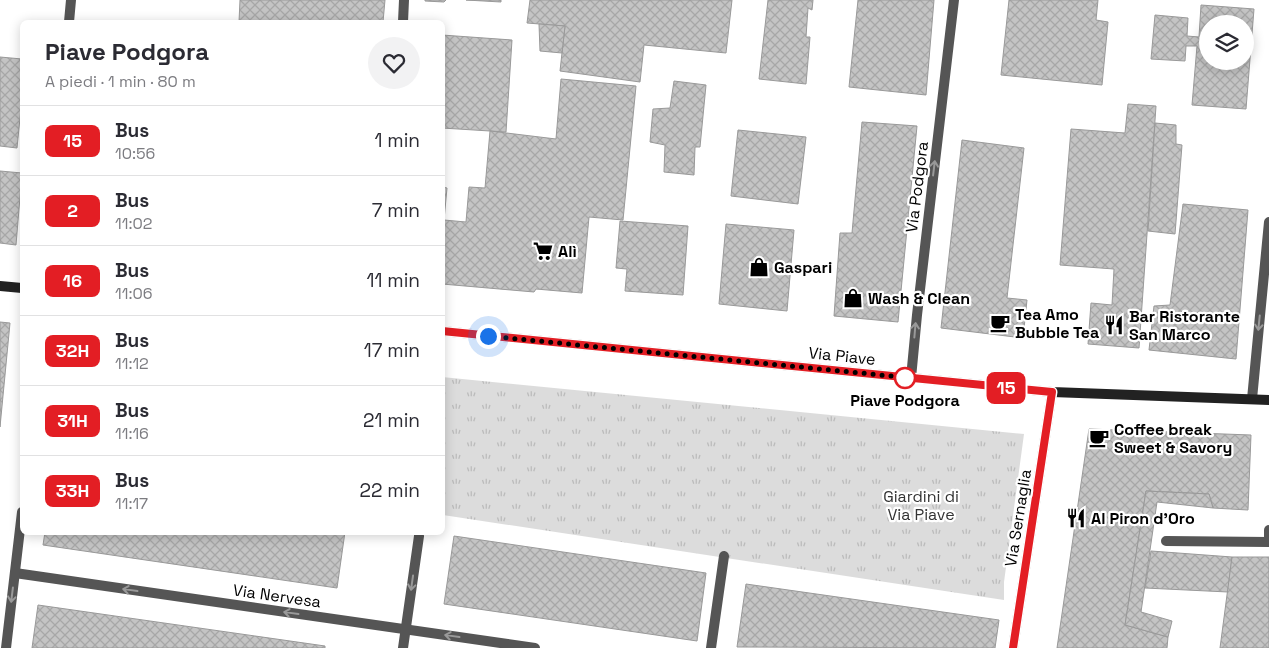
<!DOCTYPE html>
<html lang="it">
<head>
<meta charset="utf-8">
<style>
  body { margin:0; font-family:"Space Grotesk",sans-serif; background:#f2f2f3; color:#2b2b33; height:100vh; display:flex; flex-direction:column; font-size:19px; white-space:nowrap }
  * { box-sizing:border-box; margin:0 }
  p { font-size:16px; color:#7c7c81 }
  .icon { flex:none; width:28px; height:28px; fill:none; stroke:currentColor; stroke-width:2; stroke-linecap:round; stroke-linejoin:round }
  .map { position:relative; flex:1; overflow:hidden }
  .details { position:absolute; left:20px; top:20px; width:425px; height:515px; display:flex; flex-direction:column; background:#fff; border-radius:8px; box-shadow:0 2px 12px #0003 }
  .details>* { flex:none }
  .badge { padding:0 10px; border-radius:8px; font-size:18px; line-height:32px }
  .tools { position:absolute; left:1199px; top:15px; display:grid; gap:10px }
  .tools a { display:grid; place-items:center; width:55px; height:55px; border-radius:50%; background:#fff; box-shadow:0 2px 12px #0003; font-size:25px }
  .you { position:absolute; width:25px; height:25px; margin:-12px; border:4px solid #fff; border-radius:50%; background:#1a73e8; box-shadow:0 0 0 8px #1a73e833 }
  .map>.badge { position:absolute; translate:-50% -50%; box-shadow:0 0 0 2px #fff }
  .round { display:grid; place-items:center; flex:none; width:52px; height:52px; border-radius:26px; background:#f2f2f3 }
  .overview { display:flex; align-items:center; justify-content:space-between; height:85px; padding:0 25px }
  h1 { font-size:24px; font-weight:700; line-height:38px }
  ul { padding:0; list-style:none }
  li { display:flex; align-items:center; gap:15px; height:70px; padding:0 25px; border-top:1px solid #e1e1e2 }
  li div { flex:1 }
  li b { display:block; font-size:19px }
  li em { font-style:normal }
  li .badge { min-width:55px; font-weight:700; text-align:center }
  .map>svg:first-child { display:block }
</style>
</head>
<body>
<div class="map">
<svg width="1269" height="648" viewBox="0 0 1269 648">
  <defs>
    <pattern id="grass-tufts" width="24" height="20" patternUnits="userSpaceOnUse" patternTransform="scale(1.25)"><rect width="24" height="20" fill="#dcdcdc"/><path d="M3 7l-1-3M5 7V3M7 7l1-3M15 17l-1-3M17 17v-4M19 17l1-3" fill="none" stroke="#bbb"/></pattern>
    <pattern id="building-cross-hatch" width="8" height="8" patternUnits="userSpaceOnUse" patternTransform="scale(1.25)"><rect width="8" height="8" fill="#c4c4c4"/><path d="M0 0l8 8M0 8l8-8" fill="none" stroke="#a7a7a7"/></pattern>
  </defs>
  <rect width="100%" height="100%" fill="#fff"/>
  <path fill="url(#grass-tufts)" d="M442,377L1024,434L1004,582V600L443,515Z"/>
  <g fill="url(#building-cross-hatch)" stroke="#999" fill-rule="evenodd">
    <path d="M240,0H385L383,22H239Z"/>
    <path d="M425,0H446L444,2L425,1Z"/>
    <path d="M466,0H501V2Z"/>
    <path d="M530,0H732L726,53L644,45L640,82L560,71L565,26L527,23Z"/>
    <path d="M768,0H813L812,10L808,8L806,37H810L806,84L759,79Z"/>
    <path d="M858,0H934L926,95L849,87Z"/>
    <path d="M1009,0H1098L1096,20L1108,22L1102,85L1001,75Z"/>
    <path d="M1201,5L1254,9L1246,109L1192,105L1197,46H1186L1185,61L1151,59L1155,15L1188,18L1187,36L1199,37ZM1208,24H1245V61H1208Z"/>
    <path d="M539,24L565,26L562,53L540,51Z"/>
    <path d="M442,35L512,40L506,132L442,128Z"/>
    <path d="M0,57L22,59V98L17,148L0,146Z"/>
    <path d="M561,79L636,86L623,220L589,217L582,293L536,289L534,292L442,284V187L447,188L444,220L466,222L469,187L485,188L490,131L556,139Z"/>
    <path d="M674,81L706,85L700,147H695L694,175L664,172L665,145L650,142L653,109L670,108Z"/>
    <path d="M1128,104L1156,106L1139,348L1088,344L1091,303L1112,305L1114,269L1060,265L1071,129L1125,133Z"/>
    <path d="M862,122L917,126L898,322L834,316L840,233H852Z"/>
    <path d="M1155,123L1176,125V144L1182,145L1175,234L1148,231Z"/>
    <path d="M738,130L806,137L798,204L731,196Z"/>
    <path d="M962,140L1024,148L1007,298L1027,300L1023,338L941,328Z"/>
    <path d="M0,171L22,173L16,245L0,243Z"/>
    <path d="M1183,204L1248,210L1236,359L1149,350L1154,306L1170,305Z"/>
    <path d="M620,221L688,226L683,295L625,291L627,269L616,268Z"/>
    <path d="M726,224L794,230L787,311L719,304Z"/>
    <path d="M0,322L10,323L0,427Z"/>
    <path d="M1089,429L1251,435L1248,510L1213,508L1209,494L1146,491L1125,625L1168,637L1167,648H1057Z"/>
    <path d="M1146,491L1209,494L1213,508L1157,502L1141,612L1172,621L1168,637L1125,625Z"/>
    <path d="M45,532H345L337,588L43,545Z"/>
    <path d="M454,536L706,573L697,641L444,604Z"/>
    <path d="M1151,551L1232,557L1228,592L1145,588Z"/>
    <path d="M1232,557H1269V648H1220Z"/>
    <path d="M746,584L999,620L995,648L737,647Z"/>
    <path d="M38,605L325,646V648H32Z"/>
  </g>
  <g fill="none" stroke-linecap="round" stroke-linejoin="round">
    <g stroke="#555" stroke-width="10">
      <path d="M1269,530V542"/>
      <path d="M1166,541L1268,542"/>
    </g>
    <g stroke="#555" stroke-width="10">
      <path d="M69,22L71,0"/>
      <path d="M403,22L404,0"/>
      <path d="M911,378L917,315L954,0"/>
      <path d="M1252,399L1269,222"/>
      <path d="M15,573L535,648"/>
      <path d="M6,648L22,512"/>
      <path d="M403,648L419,536"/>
      <path d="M711,648L724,556"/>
      <path d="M1013,648L1052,392"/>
    </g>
    <g stroke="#222" stroke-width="10">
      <path d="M0,286L22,288"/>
      <path d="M442,331L1052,392L1269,400"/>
    </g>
  </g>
  <defs><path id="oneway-shaft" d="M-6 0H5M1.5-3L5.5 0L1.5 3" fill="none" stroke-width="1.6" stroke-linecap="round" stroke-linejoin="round" transform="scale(1.25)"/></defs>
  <g stroke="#999">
    <use href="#oneway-shaft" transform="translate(934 168) rotate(-83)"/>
    <use href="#oneway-shaft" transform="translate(1259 323) rotate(96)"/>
    <use href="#oneway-shaft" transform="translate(915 330) rotate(-85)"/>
    <use href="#oneway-shaft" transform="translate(412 583) rotate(98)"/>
    <use href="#oneway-shaft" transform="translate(130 590) rotate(-172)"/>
    <use href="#oneway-shaft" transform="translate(12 595) rotate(97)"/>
    <use href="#oneway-shaft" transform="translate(291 613) rotate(-172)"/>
    <use href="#oneway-shaft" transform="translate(452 636) rotate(-172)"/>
  </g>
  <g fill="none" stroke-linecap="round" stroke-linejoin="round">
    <defs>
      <path id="line" d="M442,331L1052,392L1013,648"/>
    </defs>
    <use href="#line" stroke="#fff" stroke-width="11"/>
    <use href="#line" stroke="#e31e24" stroke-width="8"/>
    <path stroke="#000" stroke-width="5" stroke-dasharray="0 9" d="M488,336L911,378H905"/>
  </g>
  <defs>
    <symbol id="supermarket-bare" viewBox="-9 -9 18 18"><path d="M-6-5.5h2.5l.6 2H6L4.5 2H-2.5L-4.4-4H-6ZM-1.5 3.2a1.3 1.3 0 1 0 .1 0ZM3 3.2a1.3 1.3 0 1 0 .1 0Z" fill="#000" stroke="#fff" stroke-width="2.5" paint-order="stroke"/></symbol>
    <symbol id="shop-bare" viewBox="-9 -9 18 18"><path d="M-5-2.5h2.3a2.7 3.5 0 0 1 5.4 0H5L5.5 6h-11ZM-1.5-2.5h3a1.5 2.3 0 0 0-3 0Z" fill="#000" stroke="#fff" stroke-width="2.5" paint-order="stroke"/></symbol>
    <symbol id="cafe-bare" viewBox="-9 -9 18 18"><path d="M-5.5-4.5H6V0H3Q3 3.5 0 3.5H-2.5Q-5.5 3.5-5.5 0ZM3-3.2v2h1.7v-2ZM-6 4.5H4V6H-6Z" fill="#000" stroke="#fff" stroke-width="2.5" paint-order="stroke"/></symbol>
    <symbol id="restaurant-bare" viewBox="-9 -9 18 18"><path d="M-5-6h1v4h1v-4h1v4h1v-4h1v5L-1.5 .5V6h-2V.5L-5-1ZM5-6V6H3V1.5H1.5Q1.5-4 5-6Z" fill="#000" stroke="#fff" stroke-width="2.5" paint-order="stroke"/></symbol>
  </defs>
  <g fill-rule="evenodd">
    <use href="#supermarket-bare" x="529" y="237" width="28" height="28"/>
    <use href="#shop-bare" x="745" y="253" width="28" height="28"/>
    <use href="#shop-bare" x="839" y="284" width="28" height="28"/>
    <use href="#cafe-bare" x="986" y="309" width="28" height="28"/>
    <use href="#restaurant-bare" x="1100" y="311" width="28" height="28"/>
    <use href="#cafe-bare" x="1085" y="424" width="28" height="28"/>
    <use href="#restaurant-bare" x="1062" y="504" width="28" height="28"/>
  </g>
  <circle fill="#fff" stroke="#e31e24" stroke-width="2.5" cx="905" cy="378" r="10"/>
  <g text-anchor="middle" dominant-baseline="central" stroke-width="4.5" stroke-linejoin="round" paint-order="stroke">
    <g font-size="16" fill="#000" stroke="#fff">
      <text transform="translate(917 187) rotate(-83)">Via Podgora</text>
      <text transform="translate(842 356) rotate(6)">Via Piave</text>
      <text transform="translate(1018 518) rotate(-81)">Via Sernaglia</text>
      <text transform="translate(277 596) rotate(8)">Via Nervesa</text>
    </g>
    <g font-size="16" font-weight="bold" fill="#000" stroke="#fff" text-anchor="start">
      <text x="558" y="251">Alì</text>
      <text x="774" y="267">Gaspari</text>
      <text x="868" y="298">Wash &amp; Clean</text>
      <text x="1015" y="314">Tea Amo<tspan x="1015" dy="18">Bubble Tea</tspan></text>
      <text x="1129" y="316">Bar Ristorante<tspan x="1129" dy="18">San Marco</tspan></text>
      <text x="1114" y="429">Coffee break<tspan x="1114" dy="18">Sweet &amp; Savory</tspan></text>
      <text x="1091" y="518">Al Piron d'Oro</text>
    </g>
    <g font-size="16" font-weight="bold" fill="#000" stroke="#fff">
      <text x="905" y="400">Piave Podgora</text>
    </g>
    <g font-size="16" fill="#333" stroke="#fff">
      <text x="921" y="496">Giardini di<tspan x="921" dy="18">Via Piave</tspan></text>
    </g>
  </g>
</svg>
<div class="tools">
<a><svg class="icon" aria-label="layers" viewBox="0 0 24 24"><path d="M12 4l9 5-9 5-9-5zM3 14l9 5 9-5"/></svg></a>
</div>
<div class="you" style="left:488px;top:336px"></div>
<b class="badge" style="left:1006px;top:388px;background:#e31e24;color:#fff">15</b>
<section class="details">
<div class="overview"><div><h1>Piave Podgora</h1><p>A piedi · 1 min · 80 m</p></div><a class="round"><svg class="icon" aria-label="heart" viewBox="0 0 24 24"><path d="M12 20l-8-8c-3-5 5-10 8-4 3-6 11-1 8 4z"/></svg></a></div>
<ul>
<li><span class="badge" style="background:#e31e24;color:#fff">15</span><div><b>Bus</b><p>10:56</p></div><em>1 min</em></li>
<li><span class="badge" style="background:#e31e24;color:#fff">2</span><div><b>Bus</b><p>11:02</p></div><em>7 min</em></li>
<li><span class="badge" style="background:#e31e24;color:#fff">16</span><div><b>Bus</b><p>11:06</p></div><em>11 min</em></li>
<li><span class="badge" style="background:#e31e24;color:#fff">32H</span><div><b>Bus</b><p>11:12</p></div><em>17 min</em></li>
<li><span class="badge" style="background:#e31e24;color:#fff">31H</span><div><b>Bus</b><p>11:16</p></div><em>21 min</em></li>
<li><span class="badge" style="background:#e31e24;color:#fff">33H</span><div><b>Bus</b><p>11:17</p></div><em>22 min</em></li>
</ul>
</section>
</div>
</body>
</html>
